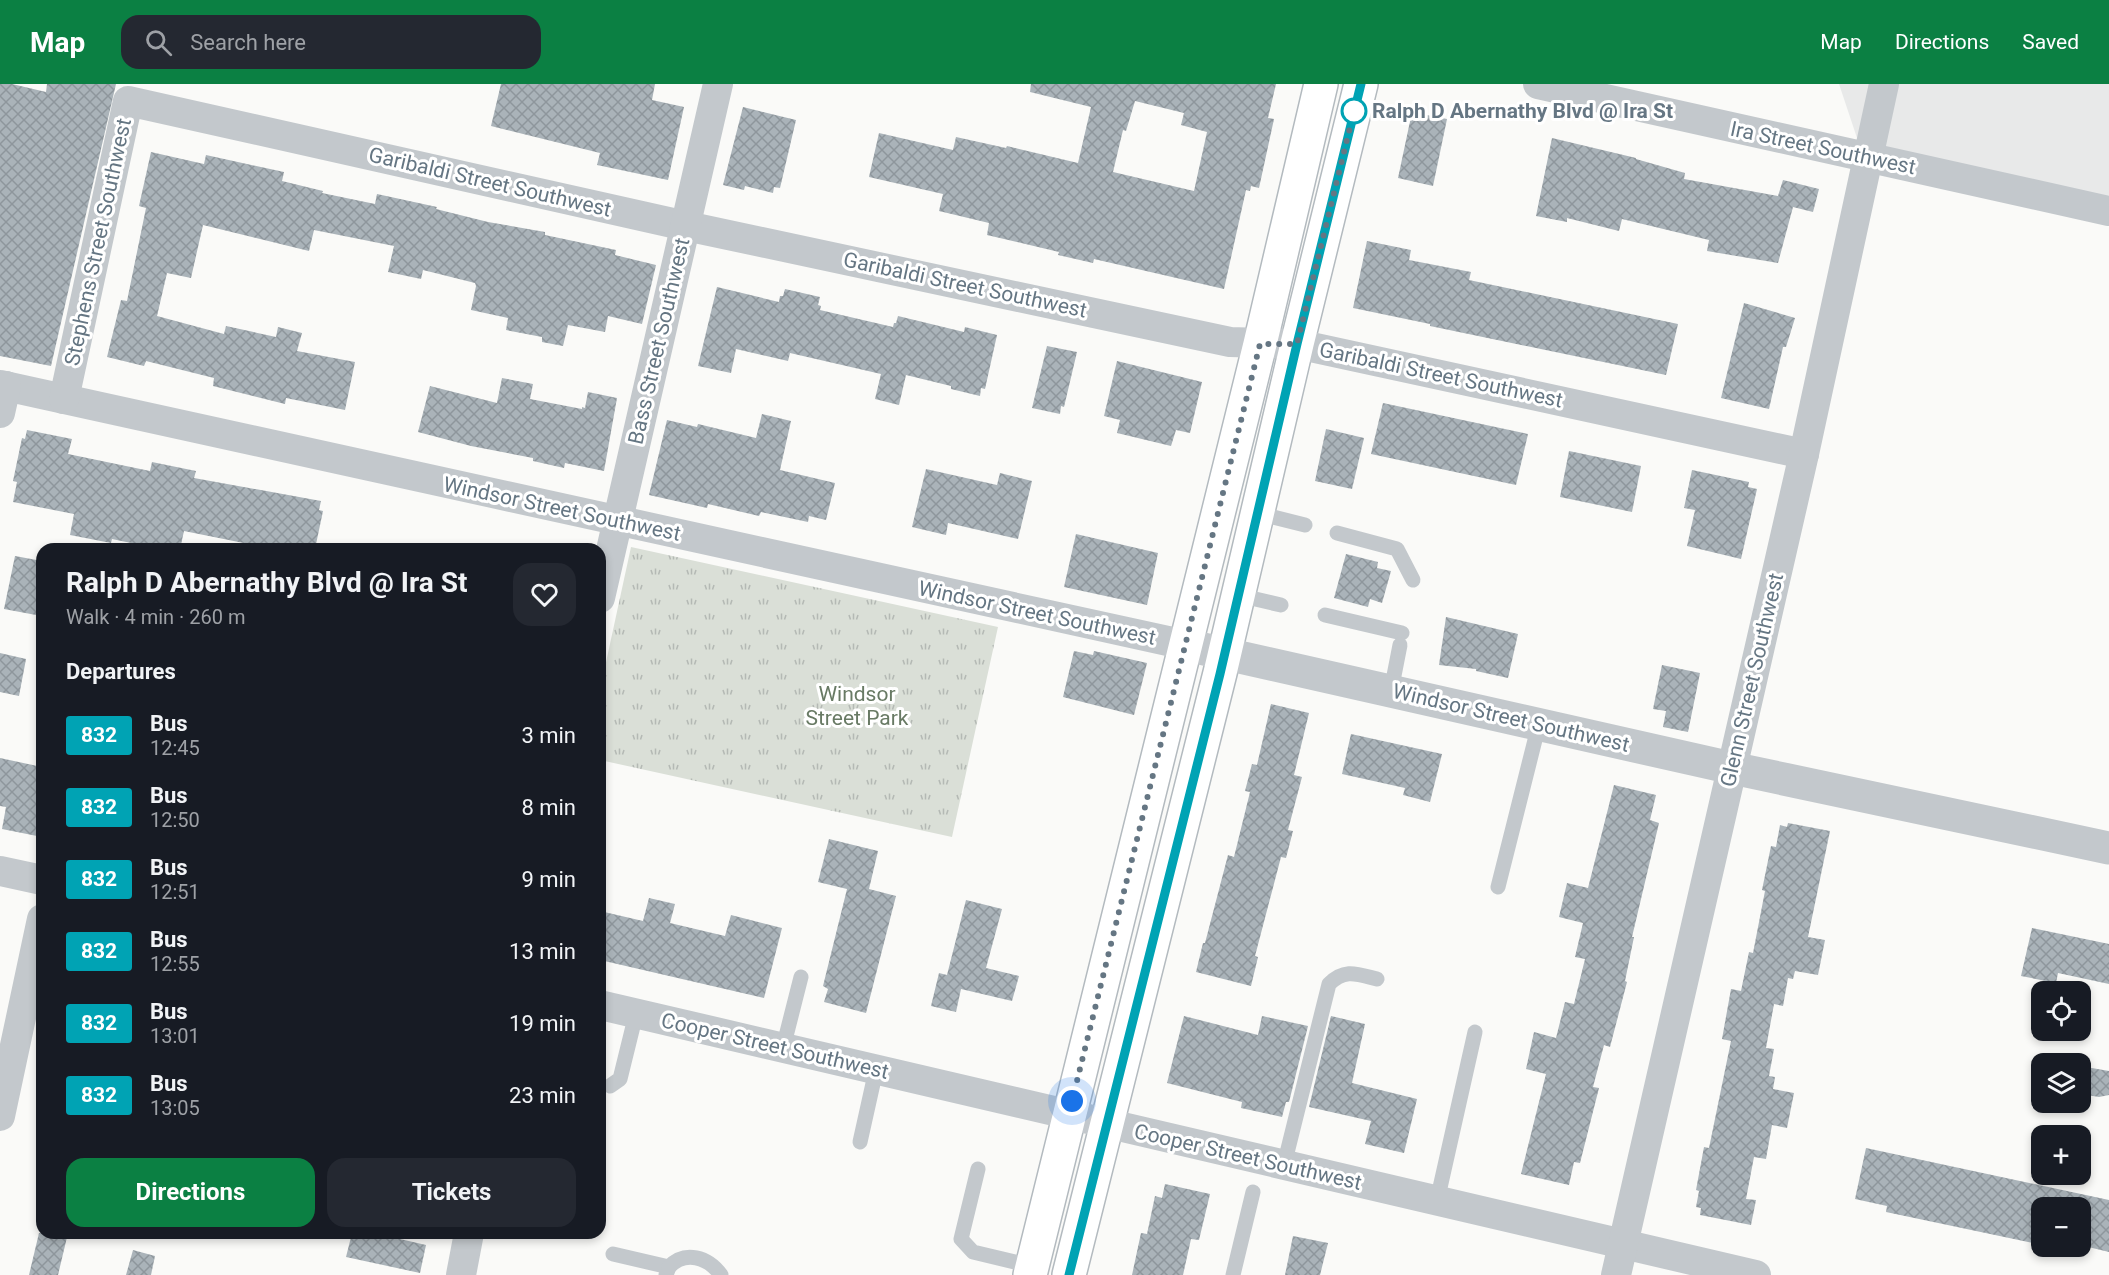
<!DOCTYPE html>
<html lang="en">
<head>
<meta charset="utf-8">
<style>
  body { margin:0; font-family:Roboto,sans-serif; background:#242831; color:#f1f3f6; height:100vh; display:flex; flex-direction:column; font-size:22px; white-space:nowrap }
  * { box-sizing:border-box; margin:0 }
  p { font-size:20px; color:#9ea1a6 }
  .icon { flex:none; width:33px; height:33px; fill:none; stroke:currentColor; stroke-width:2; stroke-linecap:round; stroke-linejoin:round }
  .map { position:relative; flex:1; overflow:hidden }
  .panel { position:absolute; left:36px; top:459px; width:570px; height:696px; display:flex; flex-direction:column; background:#171b24; border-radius:18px; box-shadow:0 3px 9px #0003 }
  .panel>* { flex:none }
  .badge { padding:0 12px; border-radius:4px; font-size:21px; line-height:39px }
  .tools { position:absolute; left:2031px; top:897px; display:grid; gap:12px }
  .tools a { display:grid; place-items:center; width:60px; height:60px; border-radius:12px; background:#171b24; box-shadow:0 3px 9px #0003; font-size:30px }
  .you { position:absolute; width:30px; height:30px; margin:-15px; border:4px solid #fff; border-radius:50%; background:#1a73e8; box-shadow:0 0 0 9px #1a73e833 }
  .map>.badge { position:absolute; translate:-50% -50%; box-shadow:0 0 0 3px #fff }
  h2 { padding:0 30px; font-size:22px; line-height:54px }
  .round { display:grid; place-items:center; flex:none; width:63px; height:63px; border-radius:18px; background:#242831 }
  .overview { display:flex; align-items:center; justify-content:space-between; height:102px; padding:0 30px }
  h1 { font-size:28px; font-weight:700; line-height:45px }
  .action { display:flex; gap:12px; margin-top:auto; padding:12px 30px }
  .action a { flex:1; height:69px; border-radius:18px; background:#0b8043; color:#fff; font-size:24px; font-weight:700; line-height:69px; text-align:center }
  .action a+a { background:#242831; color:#f1f3f6 }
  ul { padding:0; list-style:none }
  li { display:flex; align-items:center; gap:18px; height:72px; padding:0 30px }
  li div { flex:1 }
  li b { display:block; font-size:22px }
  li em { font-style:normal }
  li .badge { min-width:66px; font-weight:700; text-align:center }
  header { display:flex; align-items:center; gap:36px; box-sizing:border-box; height:84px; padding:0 30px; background:#0b8043; color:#fff }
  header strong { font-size:28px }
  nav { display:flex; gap:33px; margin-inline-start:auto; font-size:21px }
  .search { width:420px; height:54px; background:#242831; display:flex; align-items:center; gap:15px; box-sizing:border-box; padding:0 21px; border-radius:18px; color:#9ea1a6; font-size:22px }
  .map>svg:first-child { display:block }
</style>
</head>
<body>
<header>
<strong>Map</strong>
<div class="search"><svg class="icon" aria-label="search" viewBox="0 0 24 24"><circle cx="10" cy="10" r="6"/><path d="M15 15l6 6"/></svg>Search here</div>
<nav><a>Map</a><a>Directions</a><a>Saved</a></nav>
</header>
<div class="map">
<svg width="2109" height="1191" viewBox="0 0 2109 1191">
  <defs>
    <pattern id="park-tufts" width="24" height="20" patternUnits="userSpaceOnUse" patternTransform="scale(1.5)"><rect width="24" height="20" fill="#dadfd7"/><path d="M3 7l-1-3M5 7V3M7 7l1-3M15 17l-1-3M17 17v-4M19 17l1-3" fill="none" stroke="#b4b9b4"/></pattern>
    <pattern id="building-cross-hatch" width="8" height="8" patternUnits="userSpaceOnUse" patternTransform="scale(1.5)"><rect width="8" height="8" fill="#aab3b9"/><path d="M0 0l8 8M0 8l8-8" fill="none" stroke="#8e969c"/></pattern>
  </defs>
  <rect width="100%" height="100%" fill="#fafaf8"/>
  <path fill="#e8e9e9" d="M1839,0H2109V134L1867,84Z"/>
  <path fill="url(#park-tufts)" d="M631,463L998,543L952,753L600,676V606Z"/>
  <g fill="url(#building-cross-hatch)" fill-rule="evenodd">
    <path d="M0,0H12L46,8L47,0H116L51,282L0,272Z"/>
    <path d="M501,0H655L652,16L684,23L668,96L597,81L600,69L491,42Z"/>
    <path d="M1031,0H1276L1268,34L1274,35L1259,104L1251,102L1250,107L1246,106L1224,205L1094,175L1093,179L1058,171L1059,168L987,151L989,139L939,127L943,110L869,93L879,49L953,66L956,53L1006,64L1007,62L1078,79L1091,23L1030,8ZM1135,17L1184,29L1181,41L1207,48L1194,107L1113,88L1123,46L1126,47Z"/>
    <path d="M743,23L796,36L780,104L774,103L773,109L745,102L744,106L723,101Z"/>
    <path d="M1412,28L1447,35L1433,102L1398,94Z"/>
    <path d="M1552,54L1636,74V75L1685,89L1684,95L1778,112L1783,96L1819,105L1813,128L1793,123L1778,179L1707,167L1709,156L1622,135L1619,147L1567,134V138L1536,132Z"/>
    <path d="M151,68L204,80L206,71L284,88L282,97L323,107L322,109L375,120L377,110L437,123L436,125L488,138L545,148V151L616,166L615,171L656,181L642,240L608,232L605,248L568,241L563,262L542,258V253L506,246L508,234L471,226L476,202L475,199L423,186L421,195L388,188L394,162L314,146L309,167L203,141L191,194L167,189L157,232L224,250L226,242L276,253L278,243L302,249L297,267L355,278L345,326L286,314L285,320L213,302L214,294L146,277L144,282L107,273L121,216L127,217L146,124L139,122Z"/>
    <path d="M1367,157L1411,166L1409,176L1471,188L1469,196L1678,240L1666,291L1430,242V240L1353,224Z"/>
    <path d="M717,203L779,218L780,212H783L785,205L820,213L818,221L821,222L820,226L893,243L894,239H896L898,232L964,248L965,243L997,251L985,305L981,304L980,312L951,305V302L906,291L899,321L875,315L881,290L790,269L788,277L736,265L731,289L698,282Z"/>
    <path d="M1744,219L1795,234L1786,263H1783L1769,325L1721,314Z"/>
    <path d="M1047,262L1077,268L1064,323L1061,322L1060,330L1032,324Z"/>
    <path d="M1117,277L1202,298L1190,349L1176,346L1171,362L1117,349L1120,336L1104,332Z"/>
    <path d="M502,294L533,300L530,315L582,325V323L585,324L588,308L617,314L604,387L565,379L564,384L533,377V374L471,362L418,348L430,302L497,319Z"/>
    <path d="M1383,319L1528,350L1516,401L1371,370Z"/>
    <path d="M762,330L791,337L780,386L835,399L826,436L809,432L808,438L761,428L759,432L708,420L707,424L649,411L667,336L697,343L698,340L756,354Z"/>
    <path d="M1326,345L1364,354L1352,405L1315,397Z"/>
    <path d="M27,346L72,355L68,370L150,387L152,378L196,387L194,394L321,417L319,426L323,427L315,465H257L258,462L184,447L180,465H160L112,455L111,459L70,451L74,430L13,418L17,398L13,397L22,354L25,355Z"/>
    <path d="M1569,367L1641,382L1632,428L1560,413Z"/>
    <path d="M926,385L997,401L1000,389L1032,397L1018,455L948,439L946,451L912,443Z"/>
    <path d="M1692,386L1749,398L1748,403L1757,405L1741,475L1687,462L1695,426L1684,424Z"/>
    <path d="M1076,450L1158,469L1147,521L1064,503Z"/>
    <path d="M1346,470L1378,478L1377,484L1391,487L1382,519L1370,515L1368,523L1334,514Z"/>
    <path d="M15,472L42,477V504L36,531L4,525Z"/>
    <path d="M1446,533L1518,550L1508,594L1476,587V585L1439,581Z"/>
    <path d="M1074,567L1093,571L1094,567L1147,579L1134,631L1063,613Z"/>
    <path d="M0,569L26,575L19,612L0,608Z"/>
    <path d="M1662,581L1700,589L1688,648L1663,643L1666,627L1653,625Z"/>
    <path d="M1271,620L1309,629L1294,691L1302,693L1288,746L1293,747L1286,774L1281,773L1255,872L1258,873L1251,902L1196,888L1203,859H1205L1228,771L1234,773L1250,708L1245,707L1252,680L1257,681Z"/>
    <path d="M1351,650L1442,670L1430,718L1403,711L1405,704L1342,690Z"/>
    <path d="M0,674L42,683V753L2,745L6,723L0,722Z"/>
    <path d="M1614,701L1656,711L1650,736L1659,739L1632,853H1634L1625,897L1627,898L1610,963L1604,961L1593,1003L1599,1004L1580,1079L1574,1078L1569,1101L1521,1090L1546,990L1526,985L1534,948L1556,954L1565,918L1574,920L1585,875L1575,873L1583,839L1559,833L1567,799L1588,804Z"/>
    <path d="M1788,739L1830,747L1808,853L1825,856L1818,891L1795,887L1793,895L1788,894L1783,922L1774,920L1766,964L1774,965L1769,992L1775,993L1773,1005L1794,1009L1787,1044L1772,1041L1766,1075L1754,1073L1746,1115L1756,1116L1751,1141L1700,1131L1701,1124L1696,1123L1699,1107L1696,1106L1704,1063L1709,1064L1731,957L1722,955L1731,905L1741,907L1749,868L1753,869L1765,807L1762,806L1771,762L1776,763L1780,741L1787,743Z"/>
    <path d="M829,755L878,767L869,805L896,812L866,929L824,918L828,905L823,902L847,805L818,798Z"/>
    <path d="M649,814L675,820L670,839L725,852L731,831L782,844L764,914L600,876V827L643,837Z"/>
    <path d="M966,816L1002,825L986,884L1019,892L1012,917L961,905L956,928L931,922L939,889L947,891Z"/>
    <path d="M2032,844L2109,860V900L2058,889L2056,899L2021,892Z"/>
    <path d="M1184,932L1258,951L1262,932L1308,942L1289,1018H1286L1282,1033L1241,1024L1242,1018L1167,999Z"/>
    <path d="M1331,932L1365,940L1352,999L1417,1015L1404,1069L1365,1060L1371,1037L1309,1023Z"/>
    <path d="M2086,983L2109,987V1011L2099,1013L2081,1010Z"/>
    <path d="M1866,1064L2109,1116V1168L2080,1161V1124H2042V1161L1886,1128L1887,1122L1855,1115Z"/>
    <path d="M1165,1100L1210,1110L1199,1156L1191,1155L1183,1191H1132L1141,1149L1147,1150L1155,1112L1162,1114Z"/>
    <path d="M39,1149H68L58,1191H29Z"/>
    <path d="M352,1149H374L426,1161L420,1189L346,1173Z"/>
    <path d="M1293,1152L1328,1159L1320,1191H1285Z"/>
    <path d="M133,1166L155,1172L151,1191H126Z"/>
  </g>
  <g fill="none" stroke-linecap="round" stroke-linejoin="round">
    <defs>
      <g id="secondary">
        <path d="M1030,1191L1260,260L1321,0"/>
        <path d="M1069,1191L1220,589L1297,260L1361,0"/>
      </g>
    </defs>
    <use href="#secondary" stroke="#b3babf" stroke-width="36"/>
    <g stroke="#c3c8cc" stroke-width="15">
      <path d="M1257,429L1305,441"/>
      <path d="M1337,449L1397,465L1413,496"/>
      <path d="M1238,511L1281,521"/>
      <path d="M1325,531L1402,549"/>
      <path d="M1391,607L1400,561"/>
      <path d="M1498,803L1539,640"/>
      <path d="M783,964L801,893"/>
      <path d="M610,1002L620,995L636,930"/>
      <path d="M860,1058L876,986"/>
      <path d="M1284,1081L1329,900C1345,884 1357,890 1377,895"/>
      <path d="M978,1085L961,1155L973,1168L1032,1182"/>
      <path d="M1437,1117L1475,948"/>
      <path d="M613,1170L669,1183L666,1191"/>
      <path d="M669,1183C685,1166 708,1173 721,1191"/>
      <path d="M1233,1191L1253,1108"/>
    </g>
    <g stroke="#c3c8cc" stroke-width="30">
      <path d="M1538,0L2109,127"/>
      <path d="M0,301L1186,561"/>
      <path d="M64,315L128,17L686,142L1230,258L1297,260L1804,370"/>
      <path d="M0,329L6,302"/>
      <path d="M600,514L718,0"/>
      <path d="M0,787L42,796"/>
      <path d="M600,921L1756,1191"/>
      <path d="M0,1032L42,835"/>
      <path d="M461,1191L469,1149"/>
      <path d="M1616,1191L1804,370L1884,0"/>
    </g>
    <path stroke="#c3c8cc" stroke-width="33" d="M1186,561L1732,684L2109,764"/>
    <use href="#secondary" stroke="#fff" stroke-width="33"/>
  </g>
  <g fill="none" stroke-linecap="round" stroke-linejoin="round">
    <defs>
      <path id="line" d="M1069,1191L1220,590L1297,260L1361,0"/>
    </defs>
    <use href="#line" stroke="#fff" stroke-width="14"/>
    <use href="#line" stroke="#00a3b4" stroke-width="9"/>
    <path stroke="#657683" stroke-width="6" stroke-dasharray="0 10.8" d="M1072,1017L1260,260H1297L1354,27"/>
  </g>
  <circle fill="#fff" stroke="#00a3b4" stroke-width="3" cx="1354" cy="27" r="12"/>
  <g text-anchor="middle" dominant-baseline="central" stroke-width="6" stroke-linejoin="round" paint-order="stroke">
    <g font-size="21" font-weight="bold" fill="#657683" stroke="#fff" text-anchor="start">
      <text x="1372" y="27">Ralph D Abernathy Blvd @ Ira St</text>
    </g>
    <g font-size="21" fill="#657683" stroke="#fff">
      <text transform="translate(1823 64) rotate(12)">Ira Street Southwest</text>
      <text transform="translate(490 98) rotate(13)">Garibaldi Street Southwest</text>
      <text transform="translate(98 158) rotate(-78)">Stephens Street Southwest</text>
      <text transform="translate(965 201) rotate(12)">Garibaldi Street Southwest</text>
      <text transform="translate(659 257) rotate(-77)">Bass Street Southwest</text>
      <text transform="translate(1441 291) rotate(12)">Garibaldi Street Southwest</text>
      <text transform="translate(562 425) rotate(12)">Windsor Street Southwest</text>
      <text transform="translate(1037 529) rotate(12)">Windsor Street Southwest</text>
      <text transform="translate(1752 596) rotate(-77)">Glenn Street Southwest</text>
      <text transform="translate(1511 634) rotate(13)">Windsor Street Southwest</text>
      <text transform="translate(775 962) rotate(13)">Cooper Street Southwest</text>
      <text transform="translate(1248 1073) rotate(13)">Cooper Street Southwest</text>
    </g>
    <g font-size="21" fill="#687a64" stroke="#fff">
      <text x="857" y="610">Windsor<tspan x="857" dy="24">Street Park</tspan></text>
    </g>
  </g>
</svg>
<div class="tools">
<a><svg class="icon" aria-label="locate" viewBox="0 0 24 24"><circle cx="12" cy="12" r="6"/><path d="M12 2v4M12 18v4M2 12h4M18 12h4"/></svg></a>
<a><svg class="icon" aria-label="layers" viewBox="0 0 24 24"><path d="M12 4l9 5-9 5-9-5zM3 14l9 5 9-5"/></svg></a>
<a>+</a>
<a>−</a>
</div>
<div class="you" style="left:1072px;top:1017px"></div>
<section class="panel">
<div class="overview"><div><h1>Ralph D Abernathy Blvd @ Ira St</h1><p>Walk · 4 min · 260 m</p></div><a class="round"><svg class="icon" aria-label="heart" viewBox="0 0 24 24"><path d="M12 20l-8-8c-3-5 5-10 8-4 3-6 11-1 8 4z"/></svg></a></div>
<h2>Departures</h2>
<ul>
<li><span class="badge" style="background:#00a3b4;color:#fff">832</span><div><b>Bus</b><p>12:45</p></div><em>3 min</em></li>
<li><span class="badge" style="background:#00a3b4;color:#fff">832</span><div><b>Bus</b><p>12:50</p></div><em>8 min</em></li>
<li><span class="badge" style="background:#00a3b4;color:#fff">832</span><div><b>Bus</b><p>12:51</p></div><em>9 min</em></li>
<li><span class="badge" style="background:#00a3b4;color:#fff">832</span><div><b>Bus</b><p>12:55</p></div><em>13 min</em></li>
<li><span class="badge" style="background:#00a3b4;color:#fff">832</span><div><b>Bus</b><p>13:01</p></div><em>19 min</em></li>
<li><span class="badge" style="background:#00a3b4;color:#fff">832</span><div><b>Bus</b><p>13:05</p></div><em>23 min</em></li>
</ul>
<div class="action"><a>Directions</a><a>Tickets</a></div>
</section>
</div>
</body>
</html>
